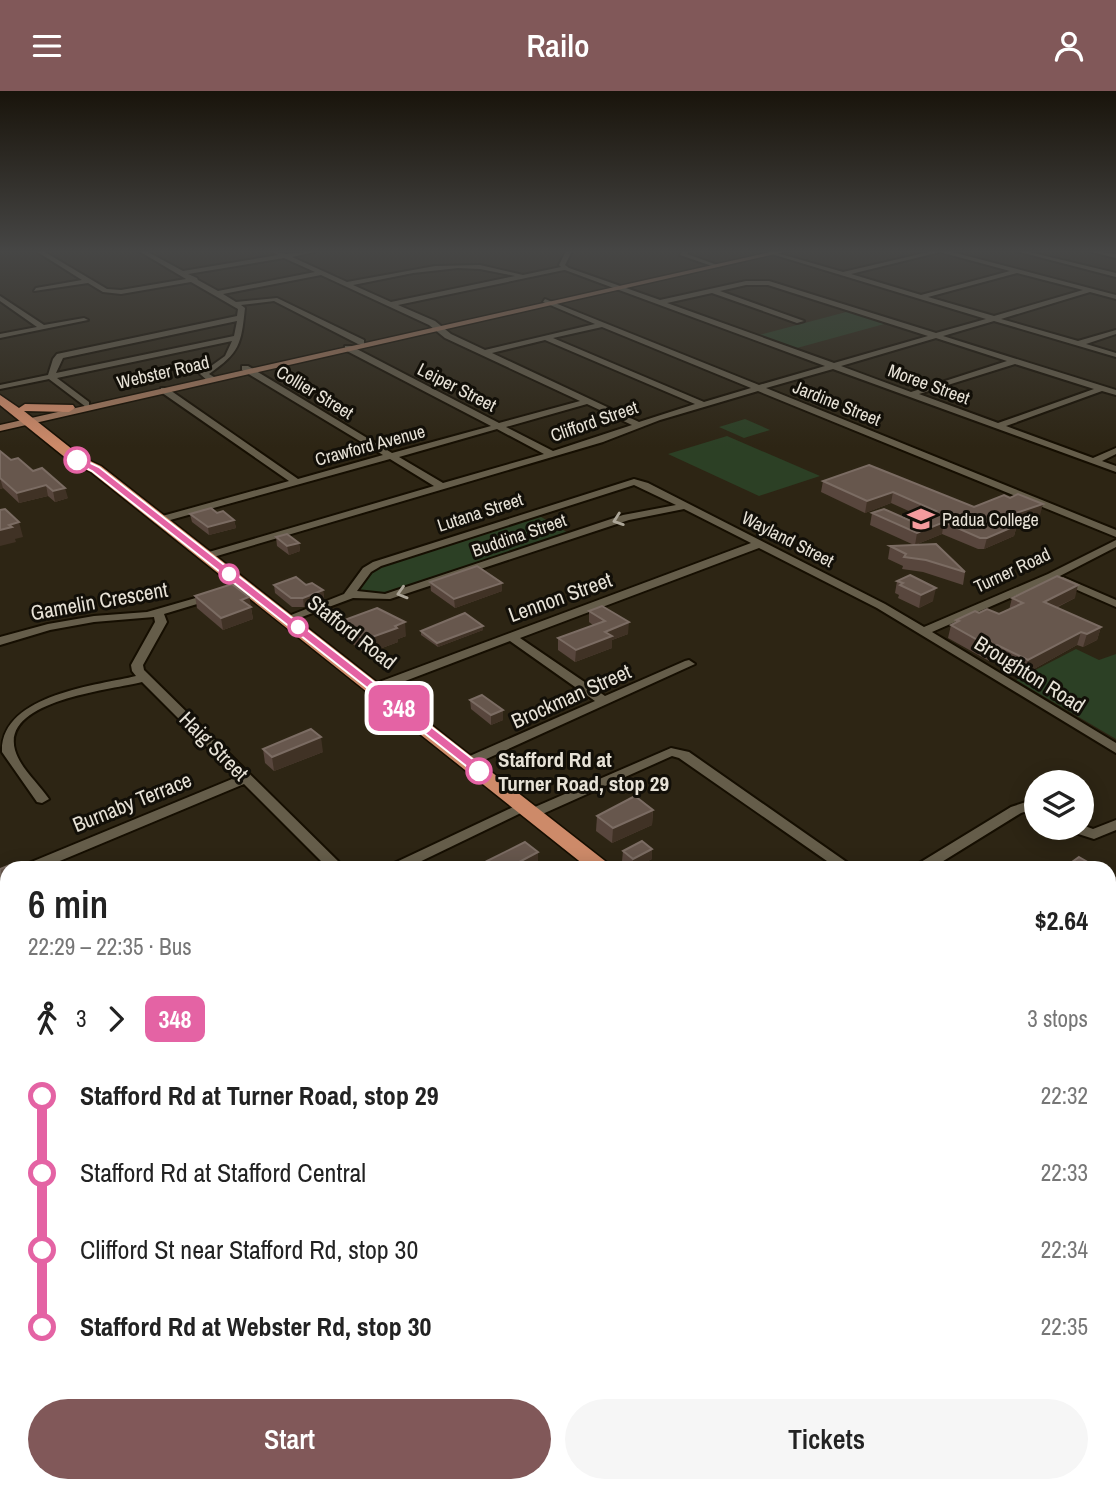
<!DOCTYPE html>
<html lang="en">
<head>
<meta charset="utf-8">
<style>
  body { margin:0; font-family:"Archivo Narrow",sans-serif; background:#f6f6f6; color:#222; height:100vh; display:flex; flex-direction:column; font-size:26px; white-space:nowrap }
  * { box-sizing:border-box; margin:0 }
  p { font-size:23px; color:#767676 }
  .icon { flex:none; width:38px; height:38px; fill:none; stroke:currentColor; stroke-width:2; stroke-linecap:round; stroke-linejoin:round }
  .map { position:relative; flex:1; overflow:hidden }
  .drawer { position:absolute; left:0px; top:770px; width:1116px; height:632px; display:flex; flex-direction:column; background:#fff; border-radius:21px 21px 0 0; box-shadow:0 4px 18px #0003 }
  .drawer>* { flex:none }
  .badge { padding:0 14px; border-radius:10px; font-size:24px; line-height:46px }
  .tools { position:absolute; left:1024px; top:679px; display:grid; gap:14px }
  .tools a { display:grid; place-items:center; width:70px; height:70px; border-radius:50%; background:#fff; box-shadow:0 4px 18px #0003; font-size:35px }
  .map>.badge { position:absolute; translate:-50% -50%; box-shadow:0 0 0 4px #fff }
  .legs { display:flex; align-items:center; gap:10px; height:77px; padding:0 28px; font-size:23px }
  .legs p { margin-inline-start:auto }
  .head { display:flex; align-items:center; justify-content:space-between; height:119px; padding:0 28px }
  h1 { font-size:38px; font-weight:600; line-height:52px }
  .action { display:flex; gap:14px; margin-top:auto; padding:14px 28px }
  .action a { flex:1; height:80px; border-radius:42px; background:#815859; color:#fff; font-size:28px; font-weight:600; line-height:80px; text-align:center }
  .action a+a { background:#f6f6f6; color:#222 }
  ul { padding:0 28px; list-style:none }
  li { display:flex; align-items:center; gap:24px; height:77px; font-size:26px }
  li i { display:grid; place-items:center; width:10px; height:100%; margin:0 9px; background:currentColor }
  li i::after { content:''; width:18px; height:18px; margin:-9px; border:5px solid; border-radius:50%; background:#fff }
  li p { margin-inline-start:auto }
  li:first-child i { background:linear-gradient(#0000 50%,currentColor 0) }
  li:last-child i { background:linear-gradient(currentColor 50%,#0000 0) }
  header { display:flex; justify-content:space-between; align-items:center; height:91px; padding:0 28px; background:#815859; color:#fff; font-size:32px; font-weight:600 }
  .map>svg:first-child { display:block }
</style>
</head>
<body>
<header><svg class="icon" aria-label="menu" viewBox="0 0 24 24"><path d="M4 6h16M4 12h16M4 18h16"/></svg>Railo<svg class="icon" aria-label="person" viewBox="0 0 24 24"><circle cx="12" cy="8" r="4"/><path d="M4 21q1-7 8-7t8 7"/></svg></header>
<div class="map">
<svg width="1116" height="1401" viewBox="0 0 1116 1401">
  <rect width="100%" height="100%" fill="#2d2514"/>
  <g fill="#2c4025">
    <path d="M850,220L888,232L797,257L759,244Z"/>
    <path d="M745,328L770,339L744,347L719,336Z"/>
    <path d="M727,345L820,385L759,405L668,363Z"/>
    <path d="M536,423L570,443L387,504L358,502L368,486L379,475Z"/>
    <path d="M1076,558L1099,569L1116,563V648L1016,589Z"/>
  </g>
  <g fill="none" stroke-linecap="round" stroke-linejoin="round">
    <defs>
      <g id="minor">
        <path d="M36,160H43L107,198L121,199L186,188L139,160H146L183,180L278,164L271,160L286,163L318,160L292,166L347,191L435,175L480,174L523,184L561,176L559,174L566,160H572L565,174L569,177L660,209L746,190H769L936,242L986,228L765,161L770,160L843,181L933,160H948L1093,198L1116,204V208L1090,201L1001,228L1078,250L1116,239V243L1086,253L1116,262V266L994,230L943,245L1116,299V304L1102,300L1006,335L1093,367L1116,357V363L1102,370L1116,375V381L833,278L766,297L1116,439V446L758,300L660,329L603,351L210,467H202V463L434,395L390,368L163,431H155V427L289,390L161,301V297H167L298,388L383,364L242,279V275H248L392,362L491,335L345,259V255H351L499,332L580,310L445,247L429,234L321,184L223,203L236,211L277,207L364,249V253H358L274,210L241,214L245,217C241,254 240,261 209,283L214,286V290H208L200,283L225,265L232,250L57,287L89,311V315L86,316L49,288L0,298V294L48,284L53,268L57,263L237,225L238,218L191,191L121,203L103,201L88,192L34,200L36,197L82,189ZM940,161L1010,180L921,204L851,183ZM284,167L315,181L218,200L198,189L197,187L188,183ZM458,177L480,178L515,185L391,211L353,194L413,182ZM564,179H565L825,275L759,294L545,208L543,211L595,233L485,259L451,243L435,230L398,214ZM1017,182L1083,199L994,225L928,206ZM746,194H768L928,245L834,272L667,212L712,202L797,232L804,230L720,200ZM237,230L234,245L56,282L63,267ZM602,236L751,297L704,311L553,247ZM936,247L1007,270L911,301L841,275ZM545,249L695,313L639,331L492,262ZM1015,273L1094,298L998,332L919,303ZM587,313L632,334L553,360L506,336ZM497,338L544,363L443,392L399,366Z"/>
        <path d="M682,160H689L687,163L720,175L715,176L680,164Z"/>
        <path d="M1016,160H1025L1116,182V186Z"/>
        <path d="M1091,160L1116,163V167L1092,161Z"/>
        <path d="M0,205L44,234L84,227L88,229L0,247V243L37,236L0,210Z"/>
        <path d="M634,388L648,392L885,513L924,536L1048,483L1116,449V456L1056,487L932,541L1116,652V662L877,517L759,457L520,547L605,605L685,570L689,569L695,573L473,674H463L461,671L463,668L595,610L510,550L379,600L375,601L369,597L371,594L751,452L684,418L629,429L390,508L353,507L291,530L287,531L281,528L344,503L363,477L373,471ZM634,394L676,414L623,424L385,503L357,500L371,481L381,475Z"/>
        <path d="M1063,486L1116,509V516L1059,491L1058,489Z"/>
        <path d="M213,502L219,505L217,507L164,523L167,531L143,574L144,579L345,777H328L244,693L43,777H21L24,774L237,686L142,591C111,599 1,609 15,659C20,677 39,693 49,708L42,712L37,711L2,661C0,603 100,594 136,585L132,580L131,574L155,531L154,526L94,531L50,539L0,554V546L48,533L94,525L147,521Z"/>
        <path d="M671,657L689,661L855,777H837L679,667L672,665L538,725L533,726L526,722L528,719Z"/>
        <path d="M524,711L531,715L529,718L407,777H387L390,774Z"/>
        <path d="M1026,711L1036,713V721L1027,720L1021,722L932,777H913L916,774L1011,716Z"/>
        <path d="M1116,729V739L1094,748L1069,740L1067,737H1082V734L1093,738Z"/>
        <path d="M1116,861V876L1110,878V863Z"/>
        <path d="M7,955V970L0,972V957Z"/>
        <path d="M7,1156V1176L0,1178V1158Z"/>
        <path d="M1116,1335V1363L1110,1366V1338Z"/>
        <path d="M67,1395H98L96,1401H64Z"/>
        <path d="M560,1395H589L587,1401H557Z"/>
        <path d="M978,1395H1006L1009,1401H980Z"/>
        <path d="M1058,1395H1084L1082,1401H1055Z"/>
      </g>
      <path id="major" d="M775,160H788L0,340V334Z"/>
      <g id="highway">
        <path d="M0,304L19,317L25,313L73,314L75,317L69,321L24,320L82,366L101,375L614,777H588L91,381L72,372L0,314Z"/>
        <path d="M1110,1150L1116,1152V1207L1110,1205Z"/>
      </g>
    </defs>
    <use href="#minor" stroke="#150e01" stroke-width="4"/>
    <use href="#major" stroke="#150e01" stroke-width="3"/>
    <use href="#highway" stroke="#150e01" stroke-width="3"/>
    <use href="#minor" fill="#655d4a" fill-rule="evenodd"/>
    <use href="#major" fill="#a3785d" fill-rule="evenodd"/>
    <use href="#highway" fill="#cd8a69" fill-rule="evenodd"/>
  </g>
  <g fill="#58463d">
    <path d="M0,360L11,369L68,407L55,411L48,405L19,412L3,397L0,398Z"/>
    <path d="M869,374L974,416L1040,424L1015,433L1017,434L1014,445L984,458H978L942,443L915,454L965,481L963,494L923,481L902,478L903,475L888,468L890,455L914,454L870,434L872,422L911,430L922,426L891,412L865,422L821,401L823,390Z"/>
    <path d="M217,422L234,429L236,437L209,444L192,431L190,423Z"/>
    <path d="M276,446L299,452L300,460L289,464L277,455Z"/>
    <path d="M897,490L933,510L919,517L898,507L899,504L895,502Z"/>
    <path d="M430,491L502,492V500L455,517L431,500Z"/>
    <path d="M274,494H306L323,499L324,508L304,516H292L275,502Z"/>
    <path d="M195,505L249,506L253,528L223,539L197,517Z"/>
    <path d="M1012,507H1075L1056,517L1101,536L1097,549L1083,556L1077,554L1025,583L994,568L989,570L948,547L951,534L955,532L956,529L979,522L999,523L1009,519Z"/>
    <path d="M589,520L628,543L612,549V557L575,571L558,559V547L593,534L589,531Z"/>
    <path d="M339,531L406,545L398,548V551L366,563L341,544Z"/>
    <path d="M483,535V539L438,556L421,544V540Z"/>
    <path d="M470,609L503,619V629L491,634L471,618Z"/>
    <path d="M263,658L323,661L274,680L265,672Z"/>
    <path d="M653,719L652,734L612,752L596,740L597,725Z"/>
    <path d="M652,758V768L634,777H631L622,770L623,760Z"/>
    <path d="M7,777V817L3,811L0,803V778Z"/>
    <path d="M1110,784L1116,787V829L1110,834Z"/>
    <path d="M0,1035L7,1036V1109L0,1096Z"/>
  </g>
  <g fill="#403225">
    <path d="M0,387L3,397L0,398Z"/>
    <path d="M46,394L48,405L19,412L17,402Z"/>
    <path d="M65,397L68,407L55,411L53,400Z"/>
    <path d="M893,401L891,412L865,422L867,410Z"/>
    <path d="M1043,413L1040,424L998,438L1001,427Z"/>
    <path d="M234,429L236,437L209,444L208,436Z"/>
    <path d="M19,431L23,446L15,448L16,451L0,455V439L9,434Z"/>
    <path d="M944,431L942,443L915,454L917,442Z"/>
    <path d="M1017,434L1014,445L984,458L987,447Z"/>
    <path d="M299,452L300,460L289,464L287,455Z"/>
    <path d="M502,492V500L455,517L454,508Z"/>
    <path d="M1078,494L1075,507L1040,524L1044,511Z"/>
    <path d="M936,497L933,510L919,517L921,504Z"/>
    <path d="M323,499L324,508L304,516L303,507Z"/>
    <path d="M249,506L253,528L223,539L221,527L241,509Z"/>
    <path d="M405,531L406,545L398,548V551L366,563L364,549Z"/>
    <path d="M629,531L628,543L612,549V557L575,571L576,559L605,541Z"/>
    <path d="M483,535V539L438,556L437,552Z"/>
    <path d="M1101,536L1097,549L1083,556L1087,543Z"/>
    <path d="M1081,541L1077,554L1025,583L1028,569Z"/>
    <path d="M997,554L994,568L989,570L992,557Z"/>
    <path d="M503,619V629L491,634V624Z"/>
    <path d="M321,646L323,661L274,680L272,666Z"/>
    <path d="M653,719L652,734L612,752L613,737Z"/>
    <path d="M652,758V768L633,777V768Z"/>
    <path d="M538,761V776L537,777H508Z"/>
    <path d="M1116,808V829L1110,834V827Z"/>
    <path d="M7,1091V1105L2,1093Z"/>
  </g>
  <g fill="#67574d" stroke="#7b6c63" stroke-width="2">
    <path d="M0,360L11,369L18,367L33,380L42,377L65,397L53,400L46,394L17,402L0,387Z"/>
    <path d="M869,374L974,416L1004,404L1010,407L1018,403L1043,413L1001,427L1017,434L987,447H980L944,431L917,442L872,422L884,418L911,430L936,420L893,401L867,410L823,390Z"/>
    <path d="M211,417L217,422L223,420L234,429L208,436L190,423Z"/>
    <path d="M5,418L19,431L9,434L12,436L0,439V419Z"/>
    <path d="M287,443L299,452L287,455L276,446Z"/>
    <path d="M936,453L965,481L926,469L904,466L906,463L890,455Z"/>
    <path d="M477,475L502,492L454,508L430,491Z"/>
    <path d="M910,484L936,497L921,504L900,494L903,492L897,490Z"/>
    <path d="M1057,485L1078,494L1044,511L1101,536L1087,543L1081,541L1028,569L997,554L992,557L951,534L959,530L956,529L975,520L979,522L987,518L999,523L1023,512L1012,507Z"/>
    <path d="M296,486L306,494L312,492L323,499L303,507H291L274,494Z"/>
    <path d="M232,493L249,506L241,509L251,516L221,527L195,505Z"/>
    <path d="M602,515L629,531L605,541L612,545L576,559L558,547L605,530L589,520Z"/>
    <path d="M377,517L405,531L395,535L397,537L364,549L339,531Z"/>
    <path d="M465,522L483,535L437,552L421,540Z"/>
    <path d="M482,604L503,619L491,624L470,609Z"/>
    <path d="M311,638L321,646L272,666L263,658Z"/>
    <path d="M635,705L653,719L613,737L597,725Z"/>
    <path d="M642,750L652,758L633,768L623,760Z"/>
    <path d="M525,751L538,761L508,777L489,776L493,775L487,770Z"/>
    <path d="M1079,766L1098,777H1067L1065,776Z"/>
    <path d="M15,772L19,777H7V802L0,792V778Z"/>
    <path d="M1110,784L1116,787V805L1110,802Z"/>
    <path d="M5,1032L7,1036V1091L2,1093L0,1090V1035Z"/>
  </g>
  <defs><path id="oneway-chevron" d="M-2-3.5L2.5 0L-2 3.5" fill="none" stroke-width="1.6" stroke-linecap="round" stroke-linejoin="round" transform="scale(1.75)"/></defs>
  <g stroke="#aca698">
    <use href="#oneway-chevron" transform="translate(618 429) rotate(161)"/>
    <use href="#oneway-chevron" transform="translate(402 502) rotate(163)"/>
  </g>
  <linearGradient id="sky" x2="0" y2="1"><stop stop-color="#19140b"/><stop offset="0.45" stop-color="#464645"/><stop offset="1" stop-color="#464645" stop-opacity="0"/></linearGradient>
  <rect width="1116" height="356" fill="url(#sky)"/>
  <path fill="#e463a4" stroke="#fff" stroke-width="2" d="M74,367H80L99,376L484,677V682H475L92,380L74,371Z"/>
  <defs>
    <symbol id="school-bare" viewBox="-9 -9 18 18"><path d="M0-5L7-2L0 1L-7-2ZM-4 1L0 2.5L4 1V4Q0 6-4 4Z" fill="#f59b9d" stroke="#120f08" stroke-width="2.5" paint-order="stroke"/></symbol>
  </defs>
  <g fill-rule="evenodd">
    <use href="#school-bare" x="902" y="409" width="38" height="38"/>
  </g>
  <g fill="#fff" stroke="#e463a4" stroke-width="3.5">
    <circle cx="77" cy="369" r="12"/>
    <circle cx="229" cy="483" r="9"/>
    <circle cx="298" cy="536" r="9"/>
    <circle cx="479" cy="680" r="12"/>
  </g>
  <g text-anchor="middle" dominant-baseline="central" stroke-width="6" stroke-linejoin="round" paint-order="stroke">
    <g font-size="18" fill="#e7e2d7" stroke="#120f08">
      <text transform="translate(163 281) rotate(-13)">Webster Road</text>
      <text transform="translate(929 293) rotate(20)">Moree Street</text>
      <text transform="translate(457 296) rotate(27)">Leiper Street</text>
      <text transform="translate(315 301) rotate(31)">Collier Street</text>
      <text transform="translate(837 312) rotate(22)">Jardine Street</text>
      <text transform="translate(594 330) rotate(-19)">Clifford Street</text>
      <text transform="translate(370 354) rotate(-15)">Crawford Avenue</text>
      <text transform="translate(480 421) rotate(-18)">Lutana Street</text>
      <text transform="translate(519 444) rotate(-19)">Buddina Street</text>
      <text transform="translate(788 448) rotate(27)">Wayland Street</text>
      <text transform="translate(1012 479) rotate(-25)">Turner Road</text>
    </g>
    <g font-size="18" fill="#e7e2d7" stroke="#120f08" text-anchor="start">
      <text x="942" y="428">Padua College</text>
    </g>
    <g font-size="21" fill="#e7e2d7" stroke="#120f08">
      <text transform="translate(560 506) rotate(-20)">Lennon Street</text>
      <text transform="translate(99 510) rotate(-10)">Gamelin Crescent</text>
      <text transform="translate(352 541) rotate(38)">Stafford Road</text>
      <text transform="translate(1030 583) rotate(32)">Broughton Road</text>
      <text transform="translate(571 605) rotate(-24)">Brockman Street</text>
      <text transform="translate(214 655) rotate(45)">Haig Street</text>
      <text transform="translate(132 711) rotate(-22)">Burnaby Terrace</text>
    </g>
    <g font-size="21" font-weight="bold" fill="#e7e2d7" stroke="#120f08" text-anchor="start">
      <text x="498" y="668">Stafford Rd at<tspan x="498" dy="24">Turner Road, stop 29</tspan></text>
    </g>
  </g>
</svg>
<div class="tools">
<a><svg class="icon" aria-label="layers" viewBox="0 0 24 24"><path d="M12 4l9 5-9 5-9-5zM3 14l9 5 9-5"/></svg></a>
</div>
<b class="badge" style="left:399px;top:617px;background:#e463a4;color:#fff">348</b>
<section class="drawer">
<div class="head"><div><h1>6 min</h1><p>22:29 – 22:35 · Bus</p></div><b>$2.64</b></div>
<div class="legs"><svg class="icon" aria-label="walk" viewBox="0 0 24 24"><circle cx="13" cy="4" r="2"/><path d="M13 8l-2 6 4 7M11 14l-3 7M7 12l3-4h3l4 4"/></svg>3<svg class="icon" aria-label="forward" viewBox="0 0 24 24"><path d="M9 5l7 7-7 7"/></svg><b class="badge" style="background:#e463a4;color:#fff">348</b><p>3 stops</p></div>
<ul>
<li><i style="color:#e463a4"></i><b>Stafford Rd at Turner Road, stop 29</b><p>22:32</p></li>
<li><i style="color:#e463a4"></i><span>Stafford Rd at Stafford Central</span><p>22:33</p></li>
<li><i style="color:#e463a4"></i><span>Clifford St near Stafford Rd, stop 30</span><p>22:34</p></li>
<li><i style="color:#e463a4"></i><b>Stafford Rd at Webster Rd, stop 30</b><p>22:35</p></li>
</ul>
<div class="action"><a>Start</a><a>Tickets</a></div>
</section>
</div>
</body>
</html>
